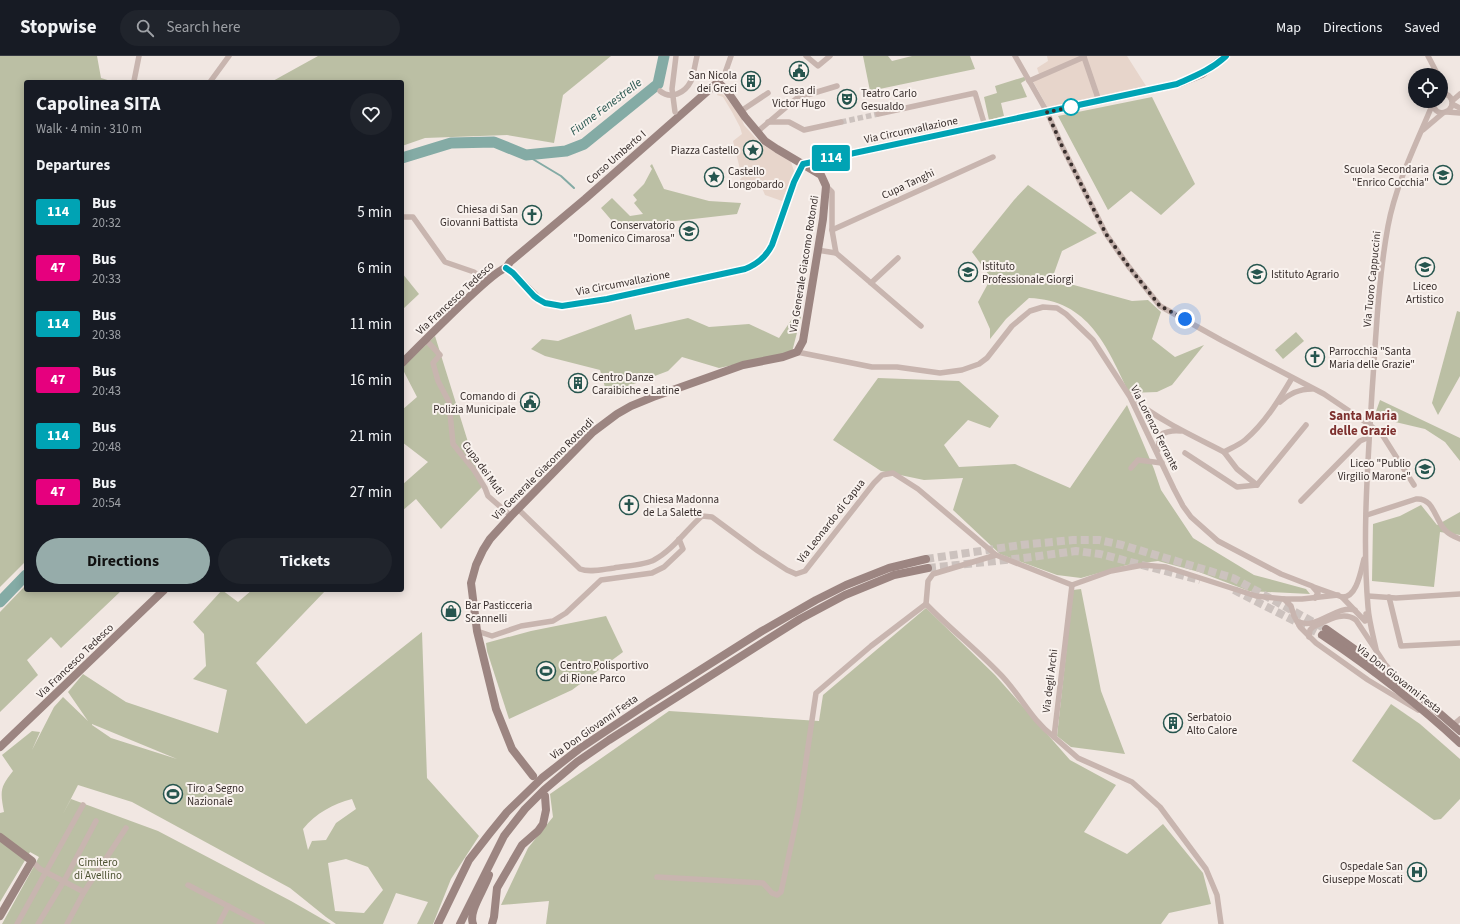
<!DOCTYPE html>
<html lang="en">
<head>
<meta charset="utf-8">
<style>
  body { margin:0; font-family:"Source Sans 3",sans-serif; background:#20242c; color:#f1f3f6; height:100vh; display:flex; flex-direction:column; font-size:15px; white-space:nowrap }
  * { box-sizing:border-box; margin:0 }
  p { font-size:13px; color:#9ea1a6 }
  .icon { flex:none; width:22px; height:22px; fill:none; stroke:currentColor; stroke-width:2; stroke-linecap:round; stroke-linejoin:round }
  .map { position:relative; flex:1; overflow:hidden }
  .drawer { position:absolute; left:24px; top:24px; width:380px; height:512px; display:flex; flex-direction:column; background:#171b24; border-radius:4px; box-shadow:0 2px 10px #0003 }
  .drawer>* { flex:none }
  .badge { padding:0 8px; border-radius:3px; font-size:14px; line-height:26px }
  .buttons { position:absolute; left:1408px; top:12px; display:grid; gap:8px }
  .buttons a { display:grid; place-items:center; width:40px; height:40px; border-radius:50%; background:#171b24; box-shadow:0 2px 10px #0003; font-size:20px }
  .you { position:absolute; width:20px; height:20px; margin:-10px; border:3px solid #fff; border-radius:50%; background:#1a73e8; box-shadow:0 0 0 6px #1a73e833 }
  .map>.badge { position:absolute; translate:-50% -50%; box-shadow:0 0 0 2px #fff }
  h2 { padding:0 12px; font-size:15px; line-height:36px }
  .round { display:grid; place-items:center; flex:none; width:42px; height:42px; border-radius:21px; background:#20242c }
  .summary { display:flex; align-items:center; justify-content:space-between; height:68px; padding:0 12px }
  h1 { font-size:19px; font-weight:700; line-height:30px }
  .action { display:flex; gap:8px; margin-top:auto; padding:8px 12px }
  .action a { flex:1; height:46px; border-radius:24px; background:#96acaa; color:#111; font-size:16px; font-weight:700; line-height:46px; text-align:center }
  .action a+a { background:#20242c; color:#f1f3f6 }
  ul { padding:0; list-style:none }
  li { display:flex; align-items:center; gap:12px; height:56px; padding:0 12px }
  li div { flex:1 }
  li b { display:block; font-size:15px }
  li em { font-style:normal }
  li .badge { min-width:44px; font-weight:700; text-align:center }
  header { display:flex; align-items:center; gap:24px; box-sizing:border-box; height:56px; padding:0 20px; background:#171b24; border-bottom:1px solid #363941 }
  header strong { font-size:19px }
  nav { display:flex; gap:22px; margin-inline-start:auto; font-size:14px }
  .search { width:280px; height:36px; background:#20242c; display:flex; align-items:center; gap:10px; box-sizing:border-box; padding:0 14px; border-radius:22px; color:#9ea1a6; font-size:15px }
  .map>svg:first-child { display:block }
</style>
</head>
<body>
<header>
<strong>Stopwise</strong>
<div class="search"><svg class="icon" aria-label="search" viewBox="0 0 24 24"><circle cx="10" cy="10" r="6"/><path d="M15 15l6 6"/></svg>Search here</div>
<nav><a>Map</a><a>Directions</a><a>Saved</a></nav>
</header>
<div class="map">
<svg width="1460" height="868" viewBox="0 0 1460 868">
  <rect width="100%" height="100%" fill="#f1e7e2"/>
  <g fill="#bbbfa4" fill-rule="evenodd">
    <path d="M0,0H97L101,22L114,26H26V505L0,531Z"/>
    <path d="M318,0H611L563,39L554,87L507,79L425,82L402,90V26H271Z"/>
    <path d="M863,0H888L892,5L912,0H970L975,13L870,35Z"/>
    <path d="M1024,21L1026,24L1021,27L1027,41L1001,47L1004,60L989,64L984,41L997,37L995,30Z"/>
    <path d="M1152,41L1195,128L1161,159L1131,135L1108,154L1058,60Z"/>
    <path d="M652,108L664,133L709,145L741,147L737,158L676,165L613,166L601,152L612,142L630,160L643,158L634,147L637,144L633,139L644,128L652,113L650,110Z"/>
    <path d="M1028,129L1097,177L1062,195L1052,223L1132,245L1148,244L1161,256L1152,283L1175,301L1204,289L1172,329L1157,336L1129,337C1107,291 1089,244 1029,242L1006,263L990,283V273L978,246L991,222L972,196L1014,144Z"/>
    <path d="M402,217L419,238L402,254Z"/>
    <path d="M1457,255L1460,256V320L1438,359L1432,347Z"/>
    <path d="M796,257L801,261L792,296L719,312L682,301L668,315L607,338L600,314L545,300L531,293L542,283L558,285L631,258L635,274L688,262L709,271L749,268L779,282Z"/>
    <path d="M1296,276L1304,285L1283,303L1275,294Z"/>
    <path d="M435,280L482,431L441,473L416,443L402,455V429L428,406L402,386V354L417,341L402,312Z"/>
    <path d="M878,322L959,325L999,360L990,372L968,364L944,389L959,411L1015,408L1070,432L1127,349L1154,413L1161,434L1193,482L1254,519L1306,533L1310,538L1249,535L1199,516L1158,505L1127,509L1081,522L1057,519L1000,498L953,454L963,422L924,424L881,415L833,384Z"/>
    <path d="M1380,344L1460,382V405L1445,386L1425,373L1374,361Z"/>
    <path d="M1421,449L1437,469L1460,456V479L1440,476L1434,531L1372,525L1373,468L1400,460Z"/>
    <path d="M26,529V534H122L61,592L51,581L27,604L38,619L0,656V556Z"/>
    <path d="M1081,533L1101,635L1125,698L1071,691L1057,680L1073,534Z"/>
    <path d="M222,534L238,546L252,534H326L256,607L306,668L422,576L427,722L479,780L451,823L433,868H417L428,846L396,837L383,868H336L326,861L290,832L132,746L78,729L63,758L71,743L158,775L291,845L331,868H2L39,801L30,796L0,846V757L4,756C0,735 0,731 13,715L2,699L32,675L40,676L32,694L54,651L63,641L88,665L68,636L83,618L126,646L218,677L227,634L193,623L206,610L204,578L193,566ZM92,669V668L177,703L111,682ZM352,743L356,753L336,767L326,784L312,785L308,794L303,773C316,757 333,748 352,743ZM346,803L368,811L383,834L364,857L335,855L328,807Z"/>
    <path d="M926,552L995,619L1070,704L1116,729L1084,776L1127,798L1163,768L1203,817L1211,848L1169,857L1161,868H546L549,845L501,849L528,792L553,761L550,738L669,655L819,665L823,639Z"/>
    <path d="M606,560L623,596L572,634L509,663L487,595L486,587L531,575Z"/>
    <path d="M1391,648L1420,668L1460,703V743L1441,763L1434,764L1352,705Z"/>
  </g>
  <g fill="#e7d5cb">
    <path d="M1047,0H1127L1146,30L1048,52L1031,22L1039,18L1037,12L1048,5Z"/>
    <path d="M718,36L724,39L741,61L744,69L760,87L791,106L794,115L782,145L765,139L762,132L756,129L750,133L736,130L742,121L733,85L742,78L740,71L732,56L723,41L717,39Z"/>
  </g>
  <g fill="none" stroke-linecap="round" stroke-linejoin="round">
    <path stroke="#84aba5" stroke-width="2" d="M526,99L561,120L574,132"/>
    <g stroke="#84aba5" stroke-width="11">
      <path d="M402,102L451,87L494,86L526,99L566,95L584,88L658,28L664,0"/>
      <path d="M0,546L26,519"/>
    </g>
    <path stroke="#ccc2be" stroke-width="5.5" stroke-dasharray="5.5 3" stroke-linecap="butt" d="M841,66L878,58"/>
    <g stroke="#ccc2be" stroke-width="8" stroke-dasharray="8 4" stroke-linecap="butt">
      <path d="M926,503L1021,489L1073,484H1099L1122,489L1233,522L1326,573"/>
      <path d="M928,512L1024,502L1076,495L1100,498L1200,524"/>
      <path d="M1234,534L1322,579"/>
    </g>
    <g stroke="#c8b5af" stroke-width="5.5">
      <path d="M806,0L818,10L830,0"/>
      <path d="M1015,0L1047,56L1062,90L1106,178L1129,211L1160,250L1221,284L1324,338L1370,369L1383,380L1414,429"/>
      <path d="M1428,0L1438,19"/>
      <path d="M1084,1L1099,45"/>
      <path d="M134,25L139,0"/>
      <path d="M1029,25L1084,1V0"/>
      <path d="M210,26L229,0"/>
      <path d="M718,26L724,20L731,0"/>
      <path d="M1441,27L1445,38"/>
      <path d="M660,35C671,44 685,37 691,25C694,17 695,8 697,0"/>
      <path d="M1452,45L1460,38"/>
      <path d="M1433,46C1434,66 1460,54 1450,41C1448,38 1445,38 1441,38"/>
      <path d="M1452,48L1460,52"/>
      <path d="M741,55L768,37"/>
      <path d="M1447,56L1460,57"/>
      <path d="M878,58L975,37L985,70"/>
      <path d="M768,66H789L804,74L841,66"/>
      <path d="M1423,74L1443,57"/>
      <path d="M757,76L797,42L837,30"/>
      <path d="M826,130L832,136V174L836,197"/>
      <path d="M402,161H413L445,206L474,216L486,227"/>
      <path d="M832,174L993,101"/>
      <path d="M817,194L836,197L871,227L898,202"/>
      <path d="M871,227L921,270"/>
      <path d="M426,284L440,299L433,307L438,325L449,346L453,388L474,414L485,432L488,440L511,460"/>
      <path d="M797,296L872,311H897L940,317L962,314L979,308L987,302L1012,270L1030,255L1043,251L1057,252L1066,258L1093,284L1130,341L1174,433L1183,450L1191,461L1218,485L1281,518L1312,530L1318,537L1315,542"/>
      <path d="M1133,343C1160,365 1193,380 1224,396C1231,392 1239,389 1245,384C1265,367 1279,344 1292,322"/>
      <path d="M1280,346C1290,337 1299,333 1312,333"/>
      <path d="M1158,394L1160,379C1167,375 1173,374 1181,375"/>
      <path d="M1224,396L1237,413L1257,429L1306,369"/>
      <path d="M1185,397L1237,431L1257,429"/>
      <path d="M1131,412L1138,404L1162,407"/>
      <path d="M1301,445L1360,385L1369,381"/>
      <path d="M518,453L580,513C590,517 604,513 614,512C624,510 646,509 654,504C673,494 686,474 702,460L712,461L758,495L787,514L796,518L805,515L874,427L882,419L893,417L918,433L996,499"/>
      <path d="M1367,459L1416,443C1434,441 1435,465 1446,475C1450,479 1455,481 1460,483"/>
      <path d="M1072,529L1054,681L1078,702L1132,726L1160,751L1206,813L1217,839L1221,868"/>
      <path d="M1072,529L1111,515L1143,509L1166,511L1256,540L1284,543"/>
      <path d="M1314,531L1342,541L1365,565L1367,564L1366,558"/>
      <path d="M1338,539L1302,543H1284L1291,550L1294,560L1300,571L1316,587L1368,624L1418,654"/>
      <path d="M1368,540L1396,542L1460,538"/>
      <path d="M1342,541C1357,542 1361,514 1364,503"/>
      <path d="M1389,541L1401,590L1460,587"/>
      <path d="M1297,565C1315,576 1337,548 1355,554"/>
      <path d="M477,575L492,580L521,570L553,565L566,557L601,524L652,517L664,511L683,493L679,483"/>
      <path d="M1309,581L1310,574L1313,571C1327,565 1343,554 1356,564L1385,608L1395,619"/>
      <path d="M1376,593C1373,579 1369,565 1368,551C1362,480 1368,407 1372,336C1376,281 1378,225 1388,170C1396,127 1417,86 1434,45"/>
      <path d="M1453,669L1460,663"/>
      <path d="M1054,681C1030,663 1019,636 998,616C975,592 949,572 926,548L928,525L933,518L996,499L1072,529"/>
      <path d="M32,805L40,813L84,836L67,868"/>
      <path d="M657,821L763,827L772,837L777,839L781,836L799,752L816,637L871,590L926,548"/>
      <path d="M188,829L228,850"/>
      <path d="M84,836L126,772"/>
      <path d="M17,868L83,749"/>
      <path d="M38,868L64,825L96,765"/>
      <path d="M219,868L228,850L262,868"/>
    </g>
    <g stroke="#9c8581" stroke-width="8">
      <path d="M803,108L1177,28L1202,18L1226,0"/>
      <path d="M506,212L510,206L585,143L718,26L727,35L745,61L765,85L777,93L821,119L826,130L823,163L803,285L797,296L783,301L743,309L653,341L631,350L617,358L593,376L511,460L490,483L483,494L476,509L471,527L477,575L496,653L512,693L533,720"/>
      <path d="M506,212L513,217L538,243L545,247L562,250L607,243L745,213C758,208 766,201 772,189L794,126L803,108"/>
      <path d="M402,307C418,292 491,215 506,212"/>
      <path d="M1326,573L1415,636L1460,675"/>
      <path d="M1322,579C1371,612 1417,647 1460,687"/>
      <path d="M0,691L164,534"/>
      <path d="M0,781L32,805L0,860"/>
      <path d="M438,868L469,804L490,777L507,756L542,722L579,693L648,647L762,575L816,544L846,529L889,512L926,503"/>
      <path d="M460,868L504,780L525,753L544,734L577,706L609,684L800,563L845,539L894,519L928,512"/>
      <path d="M473,868C468,855 485,833 489,819"/>
      <path d="M492,868L494,861L497,832L522,789L538,775L543,768L546,754L545,740"/>
    </g>
    <path stroke="#c8b5af" stroke-width="5.5" d="M675,56L672,33L676,0"/>
  </g>
  <g fill="none" stroke-linecap="round" stroke-linejoin="round">
    <defs>
      <path id="line" d="M506,212L513,217L534,240L538,243L545,247L562,250L607,243L745,213C758,208 766,201 772,189L794,126L803,108L1177,28C1195,20 1211,14 1226,0"/>
    </defs>
    <use href="#line" stroke="#fff" stroke-width="9"/>
    <use href="#line" stroke="#00a3b4" stroke-width="6"/>
    <path stroke="#382e2c" stroke-width="4" stroke-dasharray="0 7.2" d="M1071,51H1073L1047,56L1062,90L1106,178L1129,211L1160,250L1185,263"/>
  </g>
  <defs>
    <symbol id="civic-ring" viewBox="-11 -11 22 22"><circle r="9.5" fill="#f9f2ee" stroke="#26554e" stroke-width="1.5"/><path d="M-.6-6.5H3V-4.5H.6V-3L4-1V1h2V6H-6V1h2V-1L-.6-3ZM-1.2 2.5V6h2.4V2.5Z" fill="#26554e"/></symbol>
    <symbol id="building-ring" viewBox="-11 -11 22 22"><circle r="9.5" fill="#f9f2ee" stroke="#26554e" stroke-width="1.5"/><path d="M-4-6H4V6H1V3H-1V6H-4ZM-2.5-4.3h1.7v1.8h-1.7ZM.8-4.3h1.7v1.8H.8ZM-2.5-1h1.7V.8h-1.7ZM.8-1h1.7V.8H.8Z" fill="#26554e"/></symbol>
    <symbol id="theatre-ring" viewBox="-11 -11 22 22"><circle r="9.5" fill="#f9f2ee" stroke="#26554e" stroke-width="1.5"/><path d="M-5-5.5Q0-4 5-5.5V0Q5 5 0 6Q-5 5-5 0ZM-3.3-2.5H-1v1.5H-3.3ZM1-2.5H3.3v1.5H1ZM-2.8 1Q0 5.5 2.8 1Z" fill="#26554e"/></symbol>
    <symbol id="sight-ring" viewBox="-11 -11 22 22"><circle r="9.5" fill="#f9f2ee" stroke="#26554e" stroke-width="1.5"/><path d="M0-6L1.8-2.2L6-1.7L2.9 1.2L3.7 5.4L0 3.3L-3.7 5.4L-2.9 1.2L-6-1.7L-1.8-2.2Z" fill="#26554e"/></symbol>
    <symbol id="school-ring" viewBox="-11 -11 22 22"><circle r="9.5" fill="#f9f2ee" stroke="#26554e" stroke-width="1.5"/><path d="M0-5L7-2L0 1L-7-2ZM-4 1L0 2.5L4 1V4Q0 6-4 4Z" fill="#26554e"/></symbol>
    <symbol id="church-ring" viewBox="-11 -11 22 22"><circle r="9.5" fill="#f9f2ee" stroke="#26554e" stroke-width="1.5"/><path d="M-1.2-6h2.4v3.5h3.3v2.4h-3.3V6h-2.4V-.1h-3.3v-2.4h3.3Z" fill="#26554e"/></symbol>
    <symbol id="university-ring" viewBox="-11 -11 22 22"><circle r="9.5" fill="#f9f2ee" stroke="#26554e" stroke-width="1.5"/><path d="M0-5L7-2L0 1L-7-2ZM-4 1L0 2.5L4 1V4Q0 6-4 4Z" fill="#26554e"/></symbol>
    <symbol id="shop-ring" viewBox="-11 -11 22 22"><circle r="9.5" fill="#f9f2ee" stroke="#26554e" stroke-width="1.5"/><path d="M-5-2.5h2.3a2.7 3.5 0 0 1 5.4 0H5L5.5 6h-11ZM-1.5-2.5h3a1.5 2.3 0 0 0-3 0Z" fill="#26554e"/></symbol>
    <symbol id="stadium-ring" viewBox="-11 -11 22 22"><circle r="9.5" fill="#f9f2ee" stroke="#26554e" stroke-width="1.5"/><path d="M0-5a6.5 5 0 1 0 0 10a6.5 5 0 1 0 0-10ZM-3.5-1.8h7v3.6h-7Z" fill="#26554e"/></symbol>
    <symbol id="hospital-ring" viewBox="-11 -11 22 22"><circle r="9.5" fill="#f9f2ee" stroke="#26554e" stroke-width="1.5"/><path d="M-5-5h3v3.5h4V-5h3V5h-3V1.5h-4V5h-3Z" fill="#26554e"/></symbol>
  </defs>
  <g fill-rule="evenodd">
    <use href="#civic-ring" x="788" y="4" width="22" height="22"/>
    <use href="#building-ring" x="740" y="14" width="22" height="22"/>
    <use href="#theatre-ring" x="836" y="32" width="22" height="22"/>
    <use href="#sight-ring" x="742" y="83" width="22" height="22"/>
    <use href="#school-ring" x="1432" y="108" width="22" height="22"/>
    <use href="#sight-ring" x="703" y="110" width="22" height="22"/>
    <use href="#church-ring" x="521" y="148" width="22" height="22"/>
    <use href="#university-ring" x="678" y="164" width="22" height="22"/>
    <use href="#school-ring" x="1414" y="200" width="22" height="22"/>
    <use href="#school-ring" x="957" y="205" width="22" height="22"/>
    <use href="#school-ring" x="1246" y="207" width="22" height="22"/>
    <use href="#church-ring" x="1304" y="290" width="22" height="22"/>
    <use href="#building-ring" x="567" y="316" width="22" height="22"/>
    <use href="#civic-ring" x="519" y="335" width="22" height="22"/>
    <use href="#school-ring" x="1414" y="402" width="22" height="22"/>
    <use href="#church-ring" x="618" y="438" width="22" height="22"/>
    <use href="#shop-ring" x="440" y="544" width="22" height="22"/>
    <use href="#stadium-ring" x="535" y="604" width="22" height="22"/>
    <use href="#building-ring" x="1162" y="656" width="22" height="22"/>
    <use href="#stadium-ring" x="162" y="727" width="22" height="22"/>
    <use href="#hospital-ring" x="1406" y="805" width="22" height="22"/>
  </g>
  <circle fill="#fff" stroke="#00a3b4" stroke-width="2" cx="1071" cy="51" r="8"/>
  <g text-anchor="middle" dominant-baseline="central" stroke-width="4" stroke-linejoin="round" paint-order="stroke">
    <g font-size="11" fill="#382e2c" stroke="#f9f2ee" text-anchor="start">
      <text x="737" y="19" text-anchor="end">San Nicola<tspan x="737" dy="13">dei Greci</tspan></text>
      <text x="799" y="34" text-anchor="middle">Casa di<tspan x="799" dy="13">Victor Hugo</tspan></text>
      <text x="861" y="37">Teatro Carlo<tspan x="861" dy="13">Gesualdo</tspan></text>
      <text x="739" y="94" text-anchor="end">Piazza Castello</text>
      <text x="1429" y="113" text-anchor="end">Scuola Secondaria<tspan x="1429" dy="13">"Enrico Cocchia"</tspan></text>
      <text x="728" y="115">Castello<tspan x="728" dy="13">Longobardo</tspan></text>
      <text x="518" y="153" text-anchor="end">Chiesa di San<tspan x="518" dy="13">Giovanni Battista</tspan></text>
      <text x="675" y="169" text-anchor="end">Conservatorio<tspan x="675" dy="13">"Domenico Cimarosa"</tspan></text>
      <text x="982" y="210">Istituto<tspan x="982" dy="13">Professionale Giorgi</tspan></text>
      <text x="1271" y="218">Istituto Agrario</text>
      <text x="1425" y="230" text-anchor="middle">Liceo<tspan x="1425" dy="13">Artistico</tspan></text>
      <text x="1329" y="295">Parrocchia "Santa<tspan x="1329" dy="13">Maria delle Grazie"</tspan></text>
      <text x="592" y="321">Centro Danze<tspan x="592" dy="13">Caraibiche e Latine</tspan></text>
      <text x="516" y="340" text-anchor="end">Comando di<tspan x="516" dy="13">Polizia Municipale</tspan></text>
      <text x="1411" y="407" text-anchor="end">Liceo "Publio<tspan x="1411" dy="13">Virgilio Marone"</tspan></text>
      <text x="643" y="443">Chiesa Madonna<tspan x="643" dy="13">de La Salette</tspan></text>
      <text x="465" y="549">Bar Pasticceria<tspan x="465" dy="13">Scannelli</tspan></text>
      <text x="560" y="609">Centro Polisportivo<tspan x="560" dy="13">di Rione Parco</tspan></text>
      <text x="1187" y="661">Serbatoio<tspan x="1187" dy="13">Alto Calore</tspan></text>
      <text x="187" y="732">Tiro a Segno<tspan x="187" dy="13">Nazionale</tspan></text>
      <text x="1403" y="810" text-anchor="end">Ospedale San<tspan x="1403" dy="13">Giuseppe Moscati</tspan></text>
    </g>
    <g font-size="11" fill="#382e2c" stroke="#f9f2ee">
      <text transform="translate(911 74) rotate(-12)">Via Circumvallazione</text>
      <text transform="translate(616 101) rotate(-41)">Corso Umberto I</text>
      <text transform="translate(908 128) rotate(-25)">Cupa Tanghi</text>
      <text transform="translate(804 208) rotate(-81)">Via Generale Giacomo Rotondi</text>
      <text transform="translate(1372 223) rotate(-84)">Via Tuoro Cappuccini</text>
      <text transform="translate(623 227) rotate(-11)">Via Circumvallazione</text>
      <text transform="translate(455 242) rotate(-43)">Via Francesco Tedesco</text>
      <text transform="translate(1155 372) rotate(63)">Via Lorenzo Ferrante</text>
      <text transform="translate(483 412) rotate(54)">Cupa dei Muti</text>
      <text transform="translate(543 413) rotate(-45)">Via Generale Giacomo Rotondi</text>
      <text transform="translate(831 465) rotate(-52)">Via Leonardo di Capua</text>
      <text transform="translate(75 605) rotate(-44)">Via Francesco Tedesco</text>
      <text transform="translate(1399 623) rotate(38)">Via Don Giovanni Festa</text>
      <text transform="translate(1050 625) rotate(-83)">Via degli Archi</text>
      <text transform="translate(594 671) rotate(-35)">Via Don Giovanni Festa</text>
    </g>
    <g font-size="11" fill="#4e5333" stroke="#f9f2ee">
      <text x="98" y="806">Cimitero<tspan x="98" dy="13">di Avellino</tspan></text>
    </g>
    <g font-size="12" font-style="italic" fill="#26554e" stroke="#f9f2ee">
      <text transform="translate(606 51) rotate(-37)">Fiume Fenestrelle</text>
    </g>
    <g font-size="13" font-weight="bold" fill="#7e312f" stroke="#f9f2ee">
      <text x="1363" y="360">Santa Maria<tspan x="1363" dy="15">delle Grazie</tspan></text>
    </g>
  </g>
</svg>
<div class="buttons">
<a><svg class="icon" aria-label="locate" viewBox="0 0 24 24"><circle cx="12" cy="12" r="6"/><path d="M12 2v4M12 18v4M2 12h4M18 12h4"/></svg></a>
</div>
<div class="you" style="left:1185px;top:263px"></div>
<b class="badge" style="left:831px;top:102px;background:#00a3b4;color:#fff">114</b>
<section class="drawer">
<div class="summary"><div><h1>Capolinea SITA</h1><p>Walk · 4 min · 310 m</p></div><a class="round"><svg class="icon" aria-label="heart" viewBox="0 0 24 24"><path d="M12 20l-8-8c-3-5 5-10 8-4 3-6 11-1 8 4z"/></svg></a></div>
<h2>Departures</h2>
<ul>
<li><span class="badge" style="background:#00a3b4;color:#fff">114</span><div><b>Bus</b><p>20:32</p></div><em>5 min</em></li>
<li><span class="badge" style="background:#e6007e;color:#fff">47</span><div><b>Bus</b><p>20:33</p></div><em>6 min</em></li>
<li><span class="badge" style="background:#00a3b4;color:#fff">114</span><div><b>Bus</b><p>20:38</p></div><em>11 min</em></li>
<li><span class="badge" style="background:#e6007e;color:#fff">47</span><div><b>Bus</b><p>20:43</p></div><em>16 min</em></li>
<li><span class="badge" style="background:#00a3b4;color:#fff">114</span><div><b>Bus</b><p>20:48</p></div><em>21 min</em></li>
<li><span class="badge" style="background:#e6007e;color:#fff">47</span><div><b>Bus</b><p>20:54</p></div><em>27 min</em></li>
</ul>
<div class="action"><a>Directions</a><a>Tickets</a></div>
</section>
</div>
</body>
</html>
